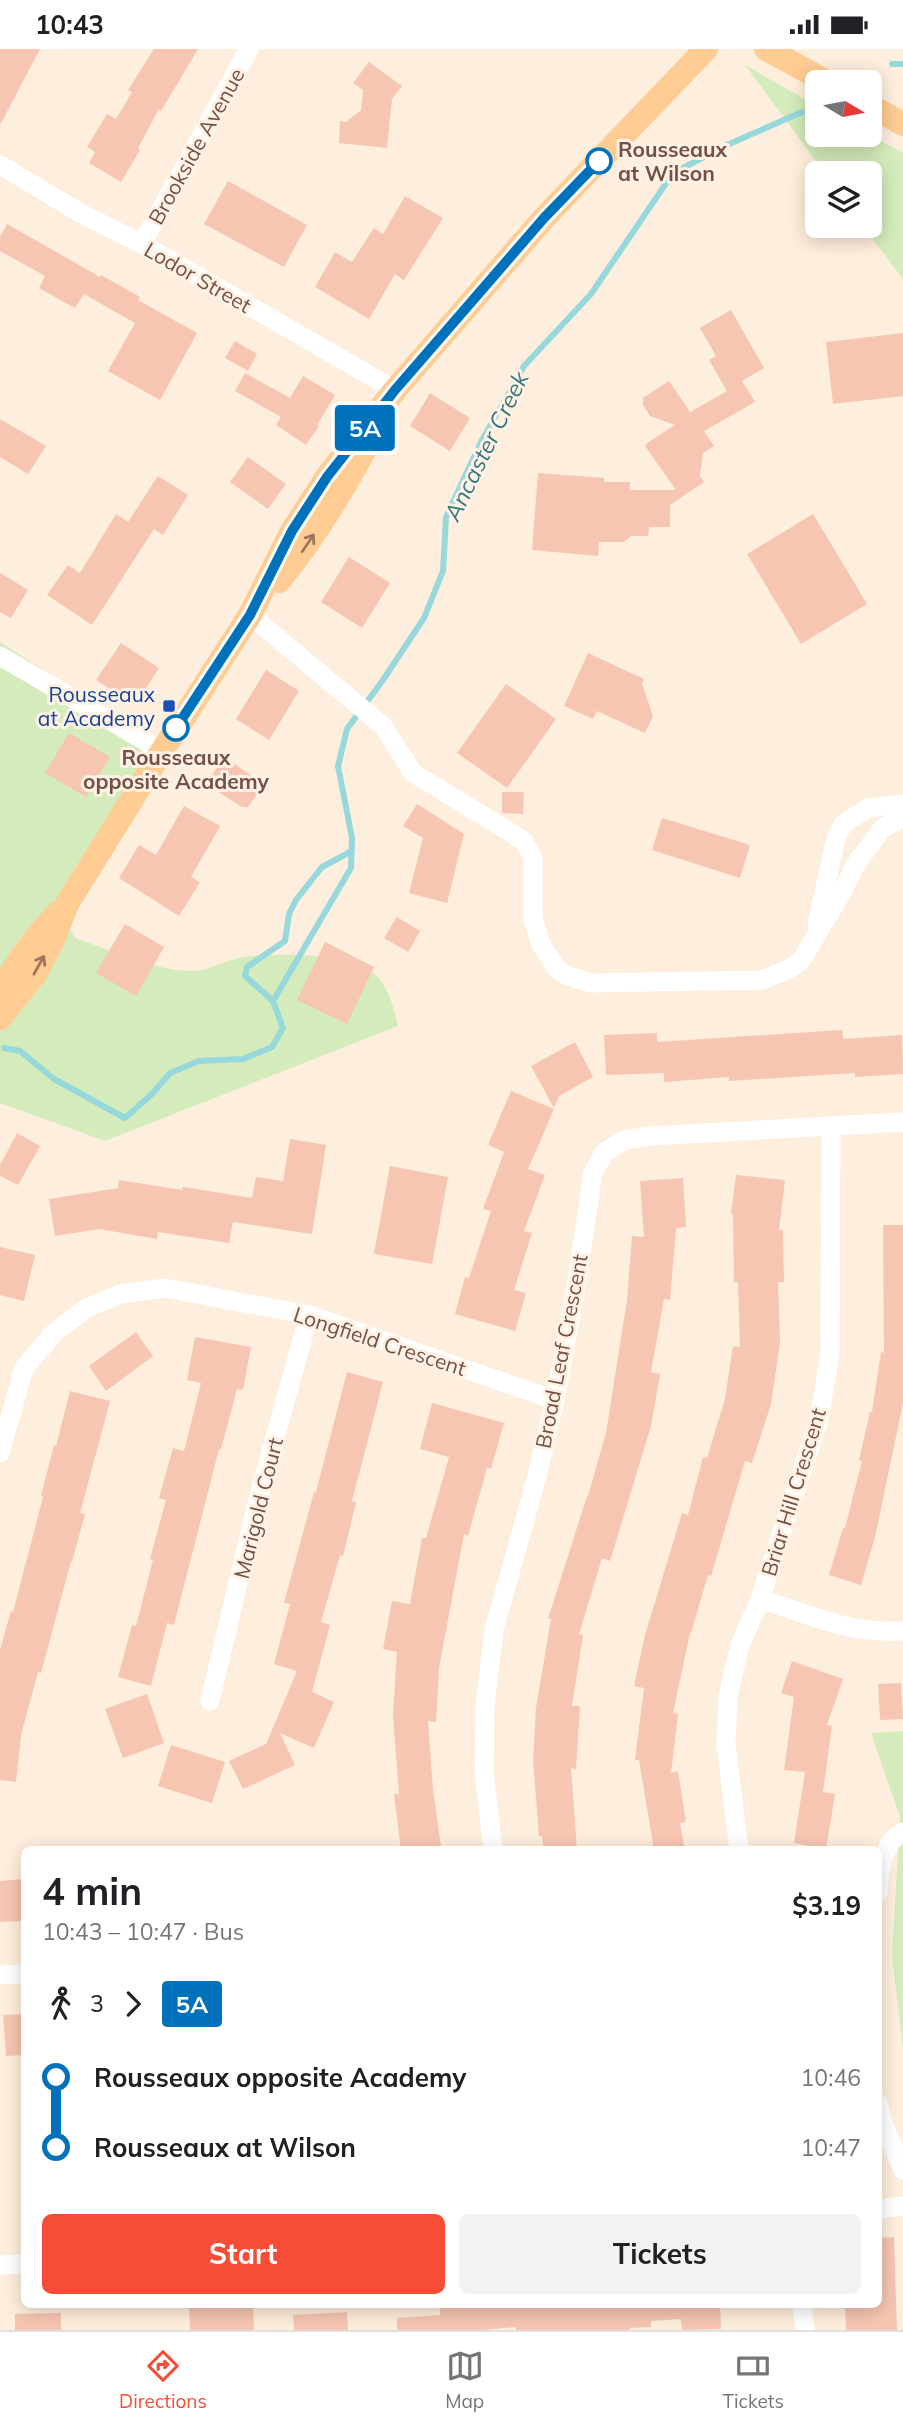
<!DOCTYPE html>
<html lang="en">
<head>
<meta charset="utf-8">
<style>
  body { margin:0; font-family:Mulish,sans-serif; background:#f2f2f2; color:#202124; height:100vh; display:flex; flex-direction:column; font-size:26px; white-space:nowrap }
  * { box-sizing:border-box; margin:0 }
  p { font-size:23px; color:#757577 }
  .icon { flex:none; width:38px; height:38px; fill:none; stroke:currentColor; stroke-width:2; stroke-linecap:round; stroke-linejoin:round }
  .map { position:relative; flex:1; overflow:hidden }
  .side { position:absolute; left:21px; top:1797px; width:861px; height:462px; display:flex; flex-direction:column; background:#fff; border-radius:10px; box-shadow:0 4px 18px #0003 }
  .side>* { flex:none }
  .badge { padding:0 14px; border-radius:5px; font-size:24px; line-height:46px }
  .needle { width:46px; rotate:100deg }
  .controls { position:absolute; left:805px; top:21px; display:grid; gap:14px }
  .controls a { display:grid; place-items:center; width:77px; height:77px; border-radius:10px; background:#fff; box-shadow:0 4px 18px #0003; font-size:35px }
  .map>.badge { position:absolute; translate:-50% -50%; box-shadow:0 0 0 4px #fff }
  .legs { display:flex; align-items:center; gap:10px; height:77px; padding:0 21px; font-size:23px }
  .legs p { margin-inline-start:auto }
  .overview { display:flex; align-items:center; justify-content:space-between; height:119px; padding:0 21px }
  h1 { font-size:38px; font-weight:700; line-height:52px }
  .action { display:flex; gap:14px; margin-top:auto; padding:14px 21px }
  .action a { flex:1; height:80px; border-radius:10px; background:#f54d36; color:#fff; font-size:28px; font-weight:700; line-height:80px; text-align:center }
  .action a+a { background:#f2f2f2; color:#202124 }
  ul { padding:0 21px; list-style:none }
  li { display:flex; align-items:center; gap:24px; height:70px; font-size:26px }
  li i { display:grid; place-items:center; width:10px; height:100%; margin:0 9px; background:currentColor }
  li i::after { content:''; width:18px; height:18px; margin:-9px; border:5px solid; border-radius:50%; background:#fff }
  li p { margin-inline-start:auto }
  li:first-child i { background:linear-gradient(#0000 50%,currentColor 0) }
  li:last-child i { background:linear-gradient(currentColor 50%,#0000 0) }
  .status { display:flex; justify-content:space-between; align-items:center; height:49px; padding:0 35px; background:#fff; direction:ltr }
  .status svg { height:19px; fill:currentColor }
  .tab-bar { display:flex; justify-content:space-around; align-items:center; height:98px; border-top:2px solid #e0e0e0; background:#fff; font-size:19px; color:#757577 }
  .tab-bar a { display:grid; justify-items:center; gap:4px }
  .tab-bar .on { color:#f54d36 }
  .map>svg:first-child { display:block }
</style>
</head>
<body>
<div class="status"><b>10:43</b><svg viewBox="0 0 49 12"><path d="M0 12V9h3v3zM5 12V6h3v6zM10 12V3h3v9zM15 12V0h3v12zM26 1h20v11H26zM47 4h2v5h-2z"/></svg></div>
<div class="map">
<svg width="903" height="2281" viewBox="0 0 903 2281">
  <rect width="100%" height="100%" fill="#feeedd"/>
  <g fill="#d4ecbb">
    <path d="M745,16L817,57V86H870L903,104V230L863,177H870V124H825Z"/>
    <path d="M0,593L171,704L67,873L75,889C108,900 159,923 193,922C208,922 224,912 239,909C267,903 347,904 370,921C388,935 393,956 398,977L105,1092L0,1054Z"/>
    <path d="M903,1682V2000L892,1908L900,1768L871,1684Z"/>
  </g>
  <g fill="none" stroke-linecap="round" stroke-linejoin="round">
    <g stroke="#96d8dc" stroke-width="6">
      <path d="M892,15H903"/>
      <path d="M273,952L245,927L247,918L285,892L289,865L296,851L322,818L352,802"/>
      <path d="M4,999L20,1002L54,1030L125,1069L152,1045L170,1024L199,1012L243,1010L272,998L283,979L273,952L351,819L352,789L338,717L347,680L383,631L424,569L443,522L446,468L481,393L524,317L591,245L673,124L727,96L802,63"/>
    </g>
  </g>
  <g fill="#f6c6b2">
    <path d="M0,0H40L0,76Z"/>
    <path d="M154,0H198L161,62L159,60L138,99L140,101L121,133L89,114L95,103L87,98L107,65L116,70L132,43L128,41Z"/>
    <path d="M369,13L402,37L392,50L387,99L339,94L340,72L346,73L361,61L363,41L353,34Z"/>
    <path d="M228,132L307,176L284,218L204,175Z"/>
    <path d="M405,147L443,169L404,231L395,225L369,270L315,238L335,203L352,213L374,179L383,185Z"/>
    <path d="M7,175L100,228L101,226L140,248L138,251L197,284L160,351L108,322L135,274L84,245L75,259L39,239L45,227L0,202V188Z"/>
    <path d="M731,261L764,319L742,332L755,353L704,382L714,397L703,404L700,427L704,433L670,456V478H649L648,487H631L624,493H599L598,507L532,501L538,424L604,429V433H630V441H676L645,397L647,394L675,376L650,367L643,356V349L669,332L690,363L727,342L709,311L716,307L700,279Z"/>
    <path d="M903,284V347L833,355L826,293Z"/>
    <path d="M235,292L257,305L248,322L225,309Z"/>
    <path d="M245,324L290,349L303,327L335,346L317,376L319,377L306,396L276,376L281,368L235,342Z"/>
    <path d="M430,344L470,369L450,402L410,377Z"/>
    <path d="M0,370L46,397L28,425L0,408Z"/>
    <path d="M248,408L286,435L268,460L230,433Z"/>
    <path d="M158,427L188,446L163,486L154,480L92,576L47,546L68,516L80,524L116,465L128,473Z"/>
    <path d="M813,465L867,555L801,595L747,505Z"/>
    <path d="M349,508L390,534L362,579L321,553Z"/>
    <path d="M0,524L28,541L11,569L0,563Z"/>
    <path d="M121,594L159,619L135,656L96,631Z"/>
    <path d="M588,604L644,630L642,635L653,667L645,684L597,662L593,670L564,657Z"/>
    <path d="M266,621L299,642L269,691L236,670Z"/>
    <path d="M506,635L556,670L507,739L457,704Z"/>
    <path d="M69,684L110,708L86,748L45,724Z"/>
    <path d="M224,708L264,735L248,758H242L206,735Z"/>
    <path d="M502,743H524L523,765L502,764Z"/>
    <path d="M417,755L464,785L447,854L409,844L423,789L403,777Z"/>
    <path d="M184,757L220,777L191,828L200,833L179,867L119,829L139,796L156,806Z"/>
    <path d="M662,769L750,796L740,829L652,801Z"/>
    <path d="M397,868L420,882L408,903L384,889Z"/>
    <path d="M125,875L164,898L136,947L96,924Z"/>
    <path d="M325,893L374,918L347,975L297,951Z"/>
    <path d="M842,981L843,990L902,986L903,1025L855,1028V1024L729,1032V1028L664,1033V1024L606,1026L604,986L657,984V993Z"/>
    <path d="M575,993L593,1028L559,1047L554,1059L531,1017Z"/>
    <path d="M511,1042L554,1060L528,1120L545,1126L524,1182L532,1184L514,1241L526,1244L515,1282L455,1265L465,1228L469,1229L491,1162L483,1160L504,1103L488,1096Z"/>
    <path d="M17,1084L40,1097L18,1136L0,1127V1116Z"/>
    <path d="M290,1090L326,1096L312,1185L233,1173L229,1194L158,1183L157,1190L99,1180L55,1187L49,1150L118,1139L119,1131L182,1141L183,1138L252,1149L256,1128L283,1132Z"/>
    <path d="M390,1117L448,1128L432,1215L374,1205Z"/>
    <path d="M736,1126L785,1131L779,1181H783L784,1233H778L780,1293L771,1355L752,1414L745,1412L711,1527L708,1526L691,1584H690L673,1664L678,1665L671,1724L678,1722L686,1773L680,1774L685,1801H654L639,1711H635L644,1639L634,1637L645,1586L682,1464L688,1466L703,1408L707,1409L725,1350L733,1297L740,1298L738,1233H734L733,1165H731Z"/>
    <path d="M683,1129L686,1178L676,1179L670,1251L664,1250L651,1323L660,1325L651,1377L610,1512L602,1509L579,1585L583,1586L572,1657H580L576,1720L571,1719L577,1801H544L542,1787H539L533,1711L536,1659L551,1570H548L587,1447H588L606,1384L627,1251L632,1187L644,1188L640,1132Z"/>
    <path d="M883,1176H903V1354L875,1488L861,1536L829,1526L843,1479H845L862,1412L859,1411L870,1363H872L881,1303L884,1304Z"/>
    <path d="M0,1198L35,1206L24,1252L0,1246Z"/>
    <path d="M136,1283L153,1307L106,1342L89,1317Z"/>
    <path d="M195,1288L251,1298L243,1341L237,1340L221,1400H219L174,1576L167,1574L151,1637L118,1628L132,1576L136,1577L153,1511L150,1510L166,1451L159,1449L173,1399L184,1402L201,1334L187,1331Z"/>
    <path d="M347,1323L383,1333L352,1452L356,1453L343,1507L340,1506L321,1573L330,1576L312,1643L334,1653L314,1699L280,1684L295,1716L243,1740L229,1712L266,1695L297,1622L274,1615L290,1555L284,1554L314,1443H316Z"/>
    <path d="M70,1342L110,1352L80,1464L85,1465L72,1513L71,1512L41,1624L38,1623L21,1686L16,1733L0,1731V1601L11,1562L13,1563L43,1448L41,1447L54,1396L56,1397Z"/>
    <path d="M432,1354L504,1374L491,1420L487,1419L468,1487L464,1485L439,1619L436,1673L428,1672L433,1741L441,1797L401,1801L394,1745H399L393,1666L397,1603L383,1600L392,1552L410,1555L422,1489H426L449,1408L420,1400Z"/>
    <path d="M792,1612L843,1630L827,1676L832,1677L823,1743L835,1745L826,1800L794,1794L805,1723L784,1721L794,1648L781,1644Z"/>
    <path d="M901,1634L903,1670L880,1671L878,1635Z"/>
    <path d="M147,1645L164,1694L123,1709L105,1660Z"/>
    <path d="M171,1696L225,1713L212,1754L158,1737Z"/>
    <path d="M24,1830V1872L0,1873V1832Z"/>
    <path d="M24,1965V2006L6,2007L3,1966Z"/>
    <path d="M894,2188L897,2281H846L845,2256H878V2189Z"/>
    <path d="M189,2256H253L254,2281H190Z"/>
    <path d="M440,2256H720L721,2280L682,2281L681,2270L651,2272V2278L630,2279V2281H516V2278L482,2281H397V2269L440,2266Z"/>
    <path d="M347,2263L348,2281H294L293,2266Z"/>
    <path d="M61,2264V2281H15V2265Z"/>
  </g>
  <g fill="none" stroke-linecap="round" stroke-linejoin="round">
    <g stroke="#fff" stroke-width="19">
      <path d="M0,116L82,165L142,195L395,341"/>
      <path d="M142,195L249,0"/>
      <path d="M250,566L383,677L413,724L523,791L533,809V868L540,894L558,921L568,927L591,934L762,931L791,919L802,910L841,845L856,815L882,780L903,768"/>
      <path d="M0,607L162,702"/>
      <path d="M817,875L836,789L843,775L868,759L903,755"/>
      <path d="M0,1404L24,1319L54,1284L85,1260L120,1245L165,1239L309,1266L555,1351"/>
      <path d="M760,1550C810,1566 849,1585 903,1582"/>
      <path d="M210,1652L257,1454L309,1266"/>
      <path d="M493,1801L484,1723L485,1656L494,1581L537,1427L555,1351L576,1238L593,1123L605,1103L624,1091L649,1087L903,1073"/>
      <path d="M739,1801L726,1695L728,1647L740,1596L760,1550L819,1370L830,1304L831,1078"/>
      <path d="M878,1843C879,1824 883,1793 903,1783"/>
      <path d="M0,1926L24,1925"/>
      <path d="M878,2054L883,2074L903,2121"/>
      <path d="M878,2160L903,2157"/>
      <path d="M0,2216L24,2215"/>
      <path d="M802,2256L805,2281"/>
    </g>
    <g stroke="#ffcc93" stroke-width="24">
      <path d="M766,0L827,33"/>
      <path d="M870,57L903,75"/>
      <path d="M279,532C315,488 343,442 369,392"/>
      <path d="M0,942C17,913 35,887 59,863"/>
      <path d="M0,969L35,925L52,893L67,855L162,702L250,566L292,482L327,428L395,341L544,169L706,0"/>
    </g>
  </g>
  <defs><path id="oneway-shaft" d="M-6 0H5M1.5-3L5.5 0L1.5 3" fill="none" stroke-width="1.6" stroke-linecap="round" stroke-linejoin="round" transform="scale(1.75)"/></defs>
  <g stroke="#9e755c">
    <use href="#oneway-shaft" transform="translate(308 494) rotate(-56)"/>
    <use href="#oneway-shaft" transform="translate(39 916) rotate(-61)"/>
  </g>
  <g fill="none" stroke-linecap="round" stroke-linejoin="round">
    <defs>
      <path id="line-1" d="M176,679L250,566L292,482L327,428L395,341L544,169L599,112"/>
    </defs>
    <use href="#line-1" stroke="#fff" stroke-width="16"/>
    <use href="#line-1" stroke="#0072bc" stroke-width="10"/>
  </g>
  <g fill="#fff" stroke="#0072bc" stroke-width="3.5">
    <circle cx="599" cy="112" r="12"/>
    <circle cx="176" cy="679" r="12"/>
  </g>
  <rect fill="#1a4fb4" stroke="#fff2e5" stroke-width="2.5" x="162" y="650" width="14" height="14" rx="3.5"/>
  <g text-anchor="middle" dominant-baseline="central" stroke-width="6" stroke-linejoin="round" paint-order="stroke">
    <g font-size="21" fill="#755044" stroke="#fff2e5">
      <text transform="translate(196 97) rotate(-61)">Brookside Avenue</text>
      <text transform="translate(198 228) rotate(30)">Lodor Street</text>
      <text transform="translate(380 1292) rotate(18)">Longfield Crescent</text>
      <text transform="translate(561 1302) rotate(-79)">Broad Leaf Crescent</text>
      <text transform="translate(793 1443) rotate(-73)">Briar Hill Crescent</text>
      <text transform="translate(258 1459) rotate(-76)">Marigold Court</text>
    </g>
    <g font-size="21" font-weight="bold" fill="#755044" stroke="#fff2e5" text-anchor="start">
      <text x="618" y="100">Rousseaux<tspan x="618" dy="24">at Wilson</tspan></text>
      <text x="176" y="708" text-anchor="middle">Rousseaux<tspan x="176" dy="24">opposite Academy</tspan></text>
    </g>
    <g font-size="21" fill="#164399" stroke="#fff2e5" text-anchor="end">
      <text x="155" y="645">Rousseaux<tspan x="155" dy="24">at Academy</tspan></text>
    </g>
    <g font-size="23" font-style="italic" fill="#36787d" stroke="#fff2e5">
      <text transform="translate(486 397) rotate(-64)">Ancaster Creek</text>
    </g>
  </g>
</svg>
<div class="controls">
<a><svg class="needle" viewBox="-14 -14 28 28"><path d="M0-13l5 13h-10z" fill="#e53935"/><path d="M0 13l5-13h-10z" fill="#757577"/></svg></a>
<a><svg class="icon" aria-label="layers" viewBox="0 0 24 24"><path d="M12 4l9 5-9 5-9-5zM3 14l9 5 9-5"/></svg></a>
</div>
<b class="badge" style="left:365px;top:379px;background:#0072bc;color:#fff">5A</b>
<section class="side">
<div class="overview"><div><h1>4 min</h1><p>10:43 – 10:47 · Bus</p></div><b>$3.19</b></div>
<div class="legs"><svg class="icon" aria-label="walk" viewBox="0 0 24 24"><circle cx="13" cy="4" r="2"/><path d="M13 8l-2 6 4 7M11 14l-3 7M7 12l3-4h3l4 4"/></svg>3<svg class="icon" aria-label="forward" viewBox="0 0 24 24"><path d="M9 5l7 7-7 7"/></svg><b class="badge" style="background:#0072bc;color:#fff">5A</b></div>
<ul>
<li><i style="color:#0072bc"></i><b>Rousseaux opposite Academy</b><p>10:46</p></li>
<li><i style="color:#0072bc"></i><b>Rousseaux at Wilson</b><p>10:47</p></li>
</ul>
<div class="action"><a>Start</a><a>Tickets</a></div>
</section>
</div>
<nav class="tab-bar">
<a class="on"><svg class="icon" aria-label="directions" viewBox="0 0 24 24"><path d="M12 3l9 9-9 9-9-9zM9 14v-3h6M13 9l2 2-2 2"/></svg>Directions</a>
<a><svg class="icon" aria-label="map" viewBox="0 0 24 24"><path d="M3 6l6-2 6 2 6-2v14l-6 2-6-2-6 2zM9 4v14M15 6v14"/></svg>Map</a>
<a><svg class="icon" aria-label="tickets" viewBox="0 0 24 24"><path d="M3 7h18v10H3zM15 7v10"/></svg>Tickets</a>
</nav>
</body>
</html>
